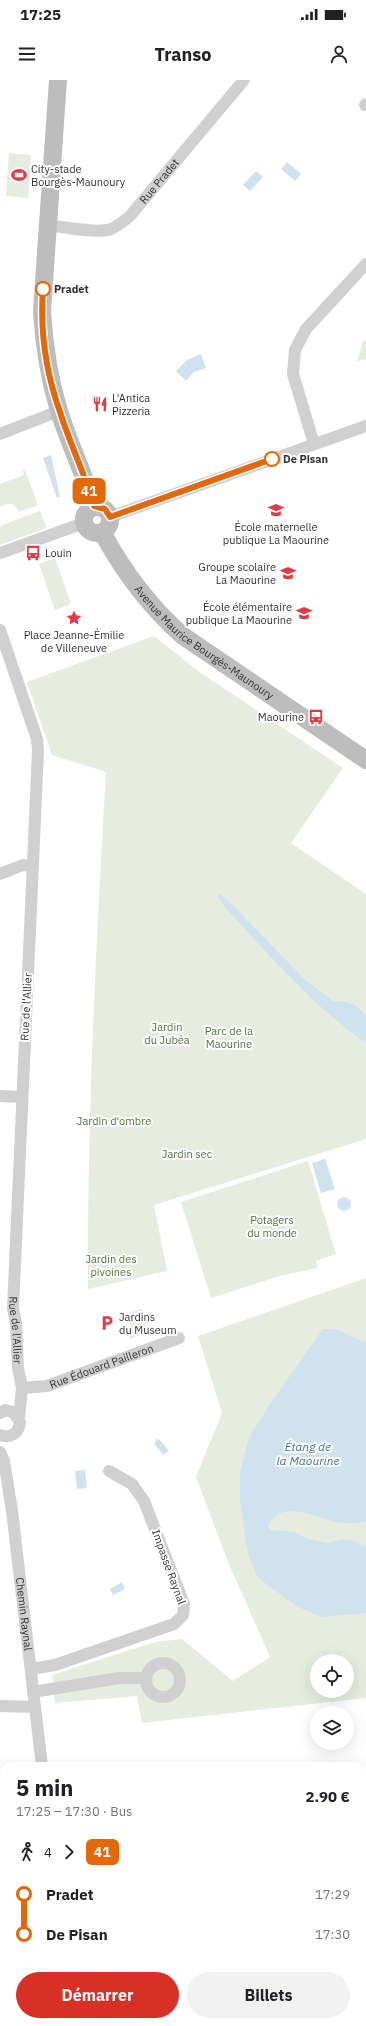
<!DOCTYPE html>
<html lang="fr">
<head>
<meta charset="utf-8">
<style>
  body { margin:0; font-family:"IBM Plex Sans",sans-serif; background:#f2f2f2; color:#202124; height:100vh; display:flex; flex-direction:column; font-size:15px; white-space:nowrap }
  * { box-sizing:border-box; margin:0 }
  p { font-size:13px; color:#757577 }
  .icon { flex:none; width:22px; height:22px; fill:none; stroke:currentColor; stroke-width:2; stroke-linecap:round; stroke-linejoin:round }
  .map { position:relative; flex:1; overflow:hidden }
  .drawer { position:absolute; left:0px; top:1682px; width:366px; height:264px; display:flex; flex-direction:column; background:#fff; border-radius:12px 12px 0 0; box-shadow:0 4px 16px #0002 }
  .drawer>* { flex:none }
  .badge { padding:0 8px; border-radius:6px; font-size:14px; line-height:26px }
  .controls { position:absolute; left:310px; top:1574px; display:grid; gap:8px }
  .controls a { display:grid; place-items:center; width:44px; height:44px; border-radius:50%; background:#fff; box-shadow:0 4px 16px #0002; font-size:20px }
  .map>.badge { position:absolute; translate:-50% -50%; box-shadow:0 0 0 2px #fff }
  .legs { display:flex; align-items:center; gap:6px; height:44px; padding:0 16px; font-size:13px }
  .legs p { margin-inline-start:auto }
  .head { display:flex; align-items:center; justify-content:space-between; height:68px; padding:0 16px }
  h1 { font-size:22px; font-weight:700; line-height:30px }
  .primary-button { display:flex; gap:8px; margin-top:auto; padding:8px 16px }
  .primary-button a { flex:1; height:46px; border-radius:24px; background:#d93025; color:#fff; font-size:16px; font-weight:700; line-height:46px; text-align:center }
  .primary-button a+a { background:#f2f2f2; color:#202124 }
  ul { padding:0 16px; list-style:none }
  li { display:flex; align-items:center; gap:14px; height:40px; font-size:15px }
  li i { display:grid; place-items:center; width:6px; height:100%; margin:0 5px; background:currentColor }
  li i::after { content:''; width:10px; height:10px; margin:-5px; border:3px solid; border-radius:50%; background:#fff }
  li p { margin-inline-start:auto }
  li:first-child i { background:linear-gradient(#0000 50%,currentColor 0) }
  li:last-child i { background:linear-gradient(currentColor 50%,#0000 0) }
  .status { display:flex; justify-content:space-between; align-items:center; height:28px; padding:0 20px; background:#fff; direction:ltr }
  .status svg { height:11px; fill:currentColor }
  header { display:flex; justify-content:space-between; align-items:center; height:52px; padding:0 16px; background:#fff; font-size:18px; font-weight:700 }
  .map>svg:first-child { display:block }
</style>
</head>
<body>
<div class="status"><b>17:25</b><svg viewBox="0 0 49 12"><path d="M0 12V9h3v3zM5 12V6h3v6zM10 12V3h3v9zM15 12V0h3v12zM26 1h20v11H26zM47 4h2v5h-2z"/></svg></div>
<header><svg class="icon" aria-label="menu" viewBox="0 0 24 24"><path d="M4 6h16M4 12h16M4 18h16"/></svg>Transo<svg class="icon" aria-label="person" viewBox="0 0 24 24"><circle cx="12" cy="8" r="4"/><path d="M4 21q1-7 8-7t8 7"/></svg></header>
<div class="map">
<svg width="366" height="1946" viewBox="0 0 366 1946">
  <rect width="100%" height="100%" fill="#fff"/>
  <g fill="#e6ecdf" fill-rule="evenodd">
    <path d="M9,73L31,75L28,118L6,116Z"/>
    <path d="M366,260V279L357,281L363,261Z"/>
    <path d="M25,390L38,425L19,432C14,423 9,422 0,427V404L24,395L23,391Z"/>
    <path d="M40,431L47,448L0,465V447L2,445Z"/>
    <path d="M55,478L71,524L55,530L39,484Z"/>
    <path d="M154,556L198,591L343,688L291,763L366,814V1059L154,1125L167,1191L88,1209C87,1037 96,865 106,692L52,675L27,602Z"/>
    <path d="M308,1081L336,1174L316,1181L318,1188L280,1196L211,1218L181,1122Z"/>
    <path d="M366,1198V1618L142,1643L137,1616L55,1623L52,1595L155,1562L182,1559L233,1601L270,1577L228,1482L196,1397L222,1333L198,1256ZM317,1581H347V1611H317Z"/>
    <path d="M142,1229L147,1252L130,1259V1232Z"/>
  </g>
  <g fill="#cfe2ee">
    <path d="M287,82L301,94L295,101L281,89Z"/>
    <path d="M256,91L263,97L250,111L243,105Z"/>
    <path d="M201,274L206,288L194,292L186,301L176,291L187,280Z"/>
    <path d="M51,375L60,417L57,418L43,378Z"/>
    <path d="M219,814L229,821L303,898L334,922L342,921C346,923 348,923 352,924C357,926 363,932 366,936V963C312,925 268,874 223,825L218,817Z"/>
    <path d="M325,1079L335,1109L321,1113L312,1083Z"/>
    <circle cx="344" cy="1124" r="7"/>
    <path d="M323,1249H336L366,1263V1442C359,1442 351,1444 344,1443C321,1442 282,1414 268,1447L271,1450L295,1452L308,1459L328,1463L342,1459L351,1460L366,1467V1533L321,1537L298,1527L258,1498L249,1477L243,1443L240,1421V1392L249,1357L272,1321Z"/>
    <path d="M156,1359L160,1360L169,1371L163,1375L155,1364Z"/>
    <path d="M85,1390L87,1408L77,1409L75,1391Z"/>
    <path d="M122,1502L125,1509L113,1515L110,1509Z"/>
  </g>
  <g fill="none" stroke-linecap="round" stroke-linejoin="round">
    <g stroke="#d0d0d0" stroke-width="12">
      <path d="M365,25L366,24"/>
      <path id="s1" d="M48,145C63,147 97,154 111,149C118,146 124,141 130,136L244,0"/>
      <path d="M0,354L59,331"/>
      <path d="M314,364L293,294L295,270L306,249L366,184"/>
      <path d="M110,437L366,346"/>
      <path d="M0,473L84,443"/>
      <path id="s2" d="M0,550L37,659L38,671L13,1228L16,1243L18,1288L22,1308L19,1338"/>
      <path d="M0,794L23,785L33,786"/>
      <path d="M0,1016L22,1017"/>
      <path id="s3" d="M22,1308L47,1306L179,1258"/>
      <path d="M0,1333L5,1330L13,1332L20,1342C19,1353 11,1359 0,1355"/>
      <path id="s4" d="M0,1372L4,1381L12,1431L42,1686"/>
      <circle cx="163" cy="1600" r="17"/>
      <path d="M31,1589L55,1585L174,1544L183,1535L184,1524L144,1421L132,1404L109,1391"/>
      <path d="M33,1612L119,1598H146"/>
      <path d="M0,1626L35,1627"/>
      <path d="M362,1911L366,1910"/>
      <path d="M54,1946V1942"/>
      <path d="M67,1946L81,1942"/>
    </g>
    <g stroke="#bdbdbd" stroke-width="18">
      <path d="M58,0L42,231C44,265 49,298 59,331C69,363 84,394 94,426"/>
      <circle cx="97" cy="440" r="13"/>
      <path id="s5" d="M102,452C123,491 150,527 183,556L366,680"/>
    </g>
  </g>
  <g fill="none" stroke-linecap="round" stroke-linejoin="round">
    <defs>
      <path id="line-1" d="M43,209C40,251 46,293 60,332C70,364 85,394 94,426L105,429L110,437L272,379"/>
    </defs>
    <use href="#line-1" stroke="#fff" stroke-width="9"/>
    <use href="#line-1" stroke="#e46809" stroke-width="6"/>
  </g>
  <defs>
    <symbol id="stadium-bare" viewBox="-9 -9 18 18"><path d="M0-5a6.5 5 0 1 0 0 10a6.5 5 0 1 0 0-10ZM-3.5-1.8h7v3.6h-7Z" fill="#e63946" stroke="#fff" stroke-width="2.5" paint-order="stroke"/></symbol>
    <symbol id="restaurant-bare" viewBox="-9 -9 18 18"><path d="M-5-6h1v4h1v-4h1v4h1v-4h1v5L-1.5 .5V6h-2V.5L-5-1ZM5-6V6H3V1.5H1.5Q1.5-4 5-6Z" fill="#e63946" stroke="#fff" stroke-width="2.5" paint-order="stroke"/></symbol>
    <symbol id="school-bare" viewBox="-9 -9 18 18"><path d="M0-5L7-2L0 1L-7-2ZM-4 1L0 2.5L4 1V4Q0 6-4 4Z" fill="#e63946" stroke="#fff" stroke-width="2.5" paint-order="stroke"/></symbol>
    <symbol id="bus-bare" viewBox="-9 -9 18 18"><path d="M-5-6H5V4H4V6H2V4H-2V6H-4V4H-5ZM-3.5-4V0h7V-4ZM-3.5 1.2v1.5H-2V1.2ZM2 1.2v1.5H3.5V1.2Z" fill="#e63946" stroke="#fff" stroke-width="2.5" paint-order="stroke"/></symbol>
    <symbol id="sight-bare" viewBox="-9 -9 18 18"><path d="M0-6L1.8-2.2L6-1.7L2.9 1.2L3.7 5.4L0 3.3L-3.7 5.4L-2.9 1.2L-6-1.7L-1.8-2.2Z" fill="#e63946" stroke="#fff" stroke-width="2.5" paint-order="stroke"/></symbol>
    <symbol id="parking-bare" viewBox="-9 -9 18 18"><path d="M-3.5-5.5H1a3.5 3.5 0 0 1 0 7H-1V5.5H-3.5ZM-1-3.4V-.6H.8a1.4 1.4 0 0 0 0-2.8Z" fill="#e63946" stroke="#fff" stroke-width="2.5" paint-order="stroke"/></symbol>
  </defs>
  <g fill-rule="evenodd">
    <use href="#stadium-bare" x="8" y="84" width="22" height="22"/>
    <use href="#restaurant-bare" x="89" y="313" width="22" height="22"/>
    <use href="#school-bare" x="265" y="419" width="22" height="22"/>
    <use href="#bus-bare" x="22" y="462" width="22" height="22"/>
    <use href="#school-bare" x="277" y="482" width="22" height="22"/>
    <use href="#school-bare" x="293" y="522" width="22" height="22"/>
    <use href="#sight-bare" x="63" y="527" width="22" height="22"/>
    <use href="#bus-bare" x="305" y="626" width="22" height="22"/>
    <use href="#parking-bare" x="96" y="1232" width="22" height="22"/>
  </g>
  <g fill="#fff" stroke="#e46809" stroke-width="2">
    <circle cx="43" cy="209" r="7"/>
    <circle cx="272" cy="379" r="7"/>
  </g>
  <g text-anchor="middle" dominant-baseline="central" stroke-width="4" stroke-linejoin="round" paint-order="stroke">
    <g font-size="11" fill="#333" stroke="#fff" text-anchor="start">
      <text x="31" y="89">City-stade<tspan x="31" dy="13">Bourgès-Maunoury</tspan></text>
      <text x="112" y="318">L'Antica<tspan x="112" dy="13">Pizzeria</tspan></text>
      <text x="276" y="447" text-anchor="middle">École maternelle<tspan x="276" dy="13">publique La Maourine</tspan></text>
      <text x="45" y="473">Louin</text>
      <text x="276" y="487" text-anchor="end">Groupe scolaire<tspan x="276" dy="13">La Maourine</tspan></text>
      <text x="292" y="527" text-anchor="end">École élémentaire<tspan x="292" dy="13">publique La Maourine</tspan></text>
      <text x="74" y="555" text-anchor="middle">Place Jeanne-Émilie<tspan x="74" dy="13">de Villeneuve</tspan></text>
      <text x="304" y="637" text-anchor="end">Maourine</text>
      <text x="119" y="1237">Jardins<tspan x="119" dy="13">du Museum</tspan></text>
    </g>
    <g font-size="11" fill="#333" stroke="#fff">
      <text stroke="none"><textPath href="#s1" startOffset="132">Rue Pradet</textPath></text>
      <text stroke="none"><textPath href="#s5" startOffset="153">Avenue Maurice Bourgès-Maunoury</textPath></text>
      <text transform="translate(26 927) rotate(-87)">Rue de l'Allier</text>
      <text stroke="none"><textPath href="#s2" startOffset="707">Rue de l'Allier</textPath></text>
      <text stroke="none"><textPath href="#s3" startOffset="83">Rue Édouard Pailleron</textPath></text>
      <text transform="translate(169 1487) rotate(70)">Impasse Raynal</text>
      <text stroke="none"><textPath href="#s4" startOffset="164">Chemin Raynal</textPath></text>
    </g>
    <g font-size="11" font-weight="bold" fill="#333" stroke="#fff" text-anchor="start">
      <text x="54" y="209">Pradet</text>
      <text x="283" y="379">De Pisan</text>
    </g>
    <g font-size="11" fill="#56703f" stroke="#fff">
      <text x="167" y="947">Jardin<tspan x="167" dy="13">du Jubéa</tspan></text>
      <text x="229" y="951">Parc de la<tspan x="229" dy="13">Maourine</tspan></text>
      <text x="114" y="1041">Jardin d'ombre</text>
      <text x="187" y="1074">Jardin sec</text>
      <text x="272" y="1140">Potagers<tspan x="272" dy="13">du monde</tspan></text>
      <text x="111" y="1179">Jardin des<tspan x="111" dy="13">pivoines</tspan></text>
    </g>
    <g font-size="12" font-style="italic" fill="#3f7597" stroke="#fff">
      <text x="308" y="1366">Étang de<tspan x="308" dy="14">la Maourine</tspan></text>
    </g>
  </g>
</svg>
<div class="controls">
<a><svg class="icon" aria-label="locate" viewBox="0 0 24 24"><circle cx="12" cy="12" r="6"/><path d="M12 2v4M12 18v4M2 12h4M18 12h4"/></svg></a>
<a><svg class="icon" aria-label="layers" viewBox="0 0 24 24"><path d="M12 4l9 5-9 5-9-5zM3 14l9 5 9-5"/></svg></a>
</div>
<b class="badge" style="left:89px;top:411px;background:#e46809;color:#fff">41</b>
<section class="drawer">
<div class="head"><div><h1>5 min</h1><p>17:25 – 17:30 · Bus</p></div><b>2.90 €</b></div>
<div class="legs"><svg class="icon" aria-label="walk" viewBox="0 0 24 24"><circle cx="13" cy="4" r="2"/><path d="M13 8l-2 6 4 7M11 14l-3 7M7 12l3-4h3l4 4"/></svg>4<svg class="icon" aria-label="forward" viewBox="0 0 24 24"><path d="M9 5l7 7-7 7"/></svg><b class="badge" style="background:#e46809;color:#fff">41</b></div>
<ul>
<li><i style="color:#e46809"></i><b>Pradet</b><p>17:29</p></li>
<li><i style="color:#e46809"></i><b>De Pisan</b><p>17:30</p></li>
</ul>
<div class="primary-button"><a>Démarrer</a><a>Billets</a></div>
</section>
</div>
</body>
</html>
